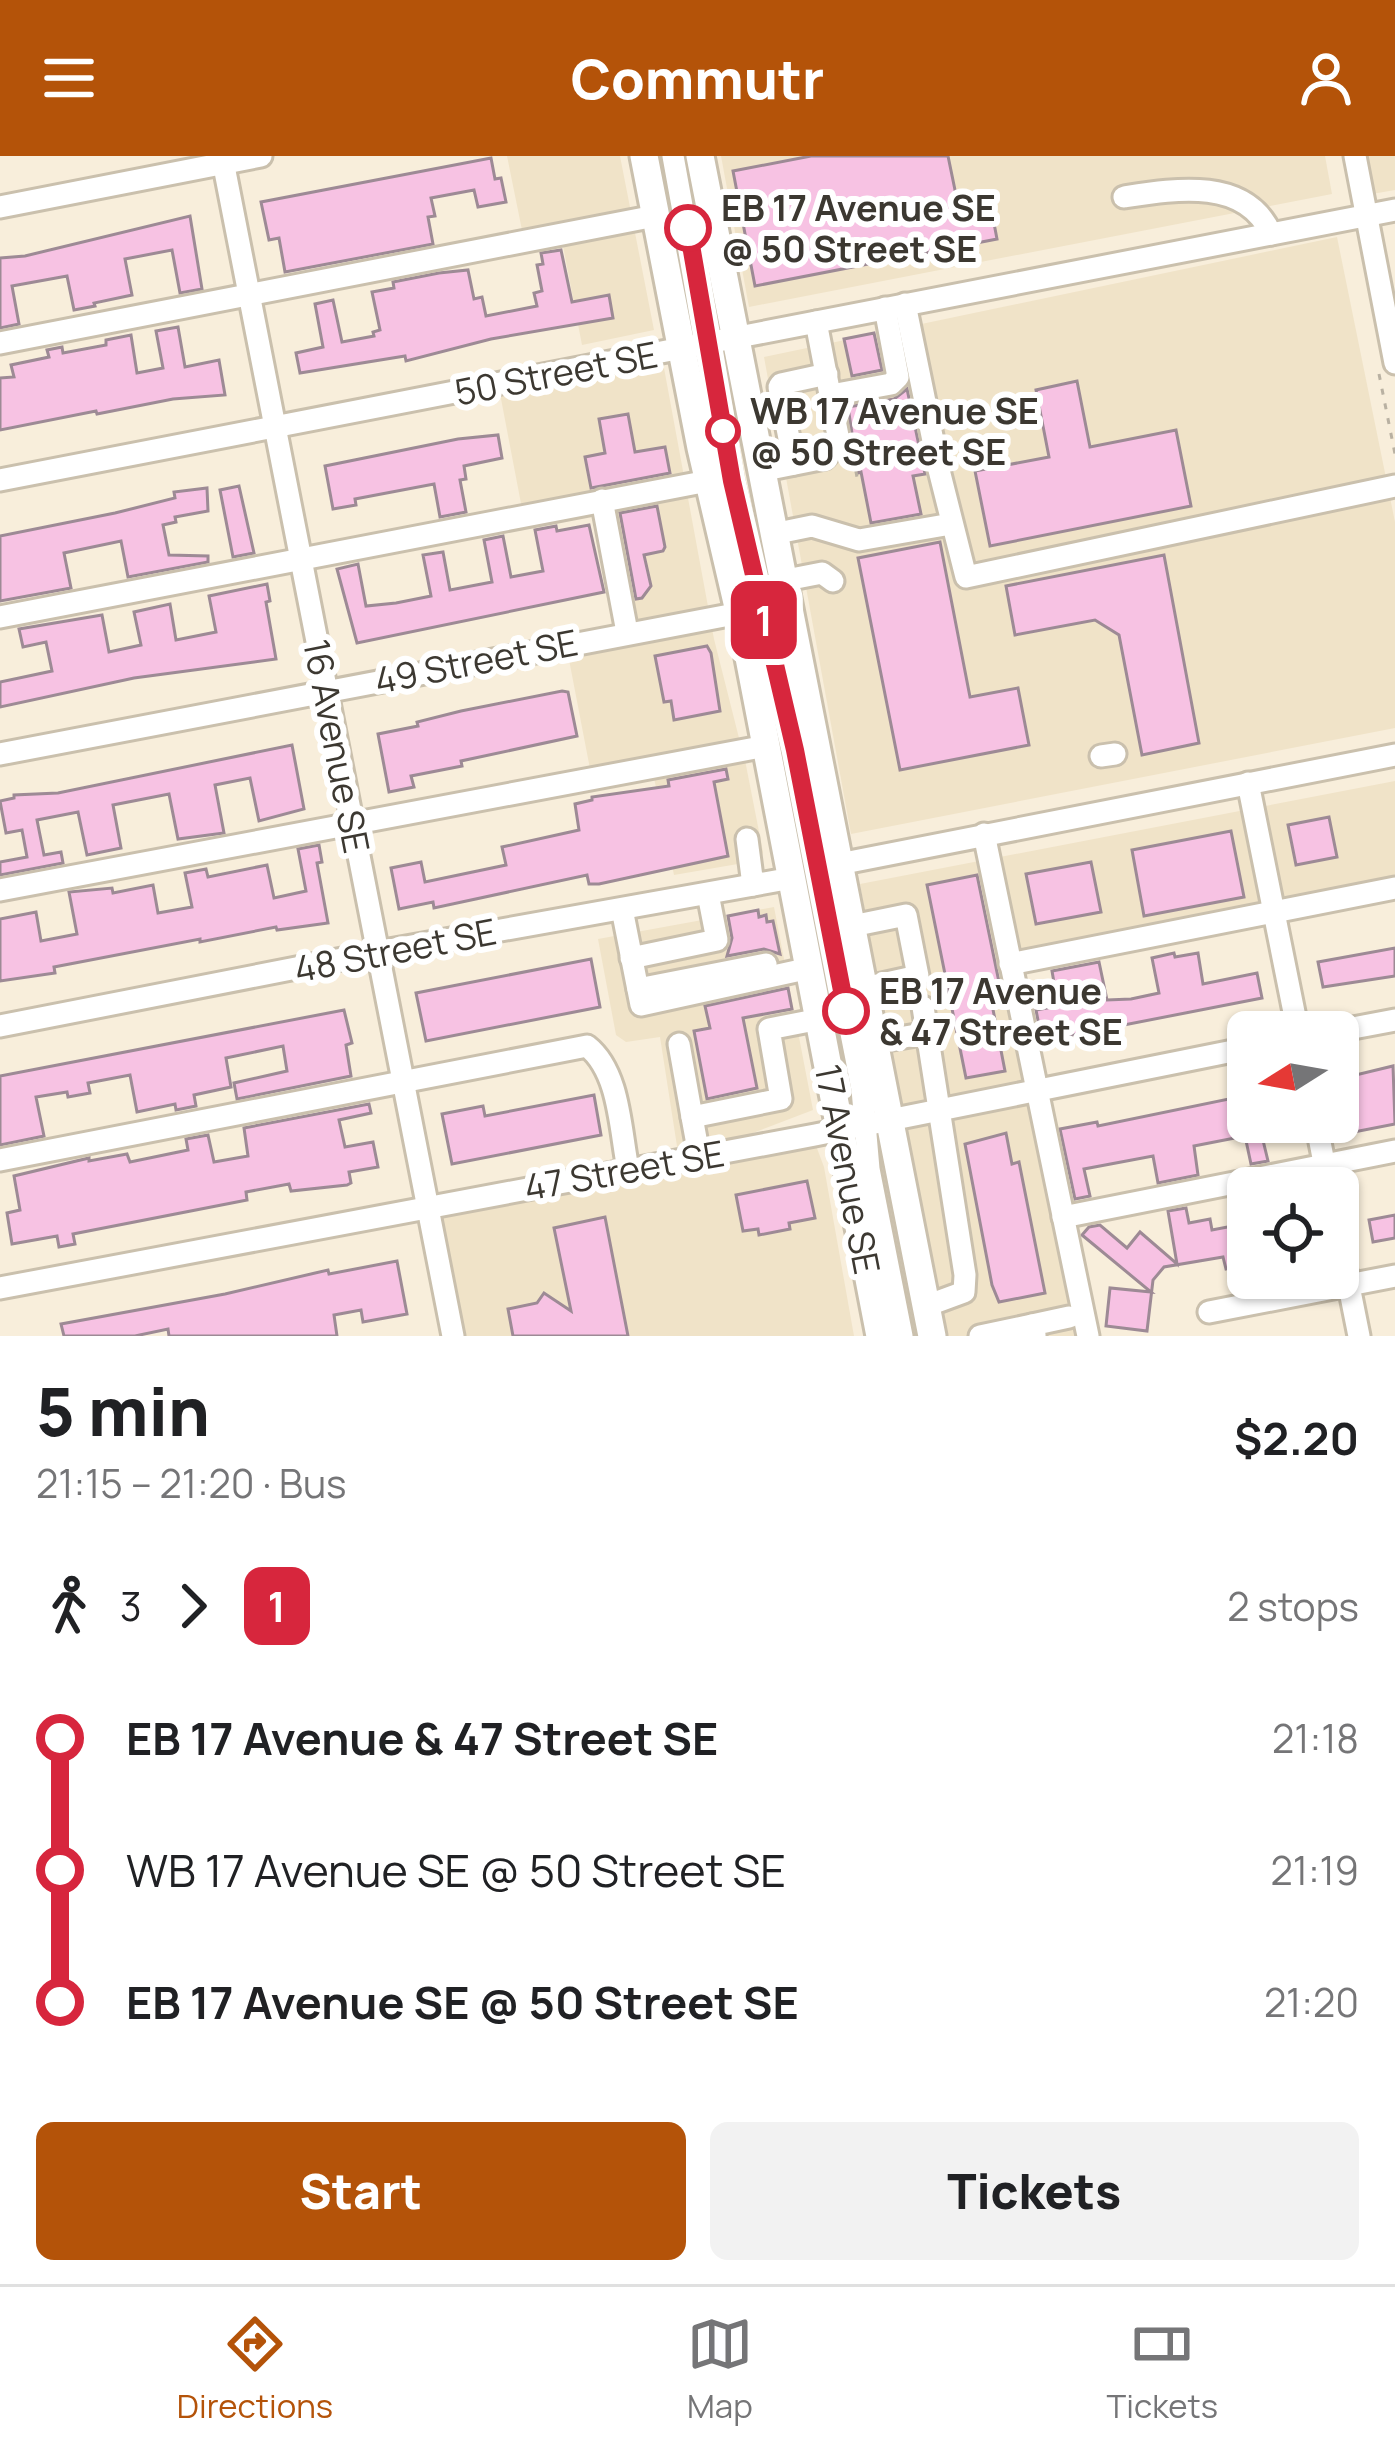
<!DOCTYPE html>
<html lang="en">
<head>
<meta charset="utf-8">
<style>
  body { margin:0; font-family:Manrope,sans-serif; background:#f2f2f2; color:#202124; height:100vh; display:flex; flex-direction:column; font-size:45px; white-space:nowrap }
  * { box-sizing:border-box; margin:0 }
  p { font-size:39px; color:#757577 }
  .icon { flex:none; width:66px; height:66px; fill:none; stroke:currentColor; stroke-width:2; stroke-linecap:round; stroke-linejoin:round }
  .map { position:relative; height:1180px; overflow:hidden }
  .drawer { display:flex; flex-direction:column; background:#fff; flex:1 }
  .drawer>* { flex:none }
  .badge { padding:0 24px; border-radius:18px; font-size:42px; line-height:78px }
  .needle { width:78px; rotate:259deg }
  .fabs { position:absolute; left:1227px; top:855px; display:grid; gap:24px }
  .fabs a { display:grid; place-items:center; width:132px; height:132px; border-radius:18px; background:#fff; box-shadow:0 3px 9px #0004; font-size:60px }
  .map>.badge { position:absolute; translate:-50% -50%; box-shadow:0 0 0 6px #fff }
  .legs { display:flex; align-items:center; gap:18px; height:132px; padding:0 36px; font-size:39px }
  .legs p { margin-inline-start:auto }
  .headline { display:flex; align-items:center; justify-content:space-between; height:204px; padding:0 36px }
  h1 { font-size:66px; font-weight:800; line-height:90px }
  .cta { display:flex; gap:24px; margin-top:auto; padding:24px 36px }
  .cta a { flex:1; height:138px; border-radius:18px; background:#b45309; color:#fff; font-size:48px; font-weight:800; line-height:138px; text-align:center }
  .cta a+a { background:#f2f2f2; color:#202124 }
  ul { padding:0 36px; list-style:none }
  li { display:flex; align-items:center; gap:42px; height:132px; font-size:45px }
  li i { display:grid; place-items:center; width:18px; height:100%; margin:0 15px; background:currentColor }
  li i::after { content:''; width:30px; height:30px; margin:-15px; border:9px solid; border-radius:50%; background:#fff }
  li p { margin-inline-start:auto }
  li:first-child i { background:linear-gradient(#0000 50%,currentColor 0) }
  li:last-child i { background:linear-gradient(currentColor 50%,#0000 0) }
  header { display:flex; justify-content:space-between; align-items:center; height:156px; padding:0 36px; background:#b45309; color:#fff; font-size:54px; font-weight:800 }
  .tab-bar { display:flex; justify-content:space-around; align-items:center; height:168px; border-top:3px solid #e0e0e0; background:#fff; font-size:33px; color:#757577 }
  .tab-bar a { display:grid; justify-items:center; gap:6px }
  .tab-bar .current { color:#b45309 }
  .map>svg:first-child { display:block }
</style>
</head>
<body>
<header><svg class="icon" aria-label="menu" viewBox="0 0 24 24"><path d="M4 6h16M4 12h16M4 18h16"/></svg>Commutr<svg class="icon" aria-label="person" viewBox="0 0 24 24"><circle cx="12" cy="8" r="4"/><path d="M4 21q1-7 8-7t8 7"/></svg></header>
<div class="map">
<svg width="1395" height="1180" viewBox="0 0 1395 1180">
  <rect width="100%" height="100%" fill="#f8eedb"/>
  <g fill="#f0e3c8">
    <path d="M507,0H620L654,174L582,189L560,74L523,79Z"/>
    <path d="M721,0H1325L1332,38L749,151Z"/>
    <path d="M1363,0H1395V34L1372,38Z"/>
    <path d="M1337,81L1395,366V572L851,678L764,201Z"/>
    <path d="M664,212L714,483L740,586L591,618L566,488L627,475L602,345L523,358L498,227Z"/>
    <path d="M744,599L763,696L761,704L674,719L653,617Z"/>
    <path d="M1395,625V732L1010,808L1082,1180H947L907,989L860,728Z"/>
    <path d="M774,751L813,954L695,999L815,987L824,1011L854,1180H453L427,1050L679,1003L660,881L626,886L616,879L598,783Z"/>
  </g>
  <g fill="#f7c2e3" stroke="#9d8a95" stroke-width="3">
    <path d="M811,0H948L962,68L993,62L997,83L755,130L733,15Z"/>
    <path d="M491,2L495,23L501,22L506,46L478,51L474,34L431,42L435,60L428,61L433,88L285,116L279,82L269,84L261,46Z"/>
    <path d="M190,60L202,133L180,137L172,94L125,103L132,139L94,147L95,150L74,154L67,120L12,130L19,168L0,172V102L25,100Z"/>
    <path d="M561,94L572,146L609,139L613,162L491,183L406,205L405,200L300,217L296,197L323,191L315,148L333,144L342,186L374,180L373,176L380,174L372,136L394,132L393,126L439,117L468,114L474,143L482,141L486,160L537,150L534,137L542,135L537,109L543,108L541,97Z"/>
    <path d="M178,171L185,211L219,204L225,239L173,243L97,258L96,255L0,274V222L14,221L11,209L49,201L47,194L62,191L63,197L106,189V184L131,179L137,217L163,212L156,175Z"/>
    <path d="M874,177L882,214L852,220L844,183Z"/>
    <path d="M1077,225L1090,291L1176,274L1191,350L990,390L975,315L1049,301L1036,234Z"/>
    <path d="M907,233L925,318L913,320L921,358L871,367L861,316L858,317L848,251L894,243Z"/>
    <path d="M628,258L635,296L665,291L670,317L591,332L585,301L605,297L599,263Z"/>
    <path d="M498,279L502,302L464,310L466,323L460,324L466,356L440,361L434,328L355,343L356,349L333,353L325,310L458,283Z"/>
    <path d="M239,330L254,397L233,401L220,334Z"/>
    <path d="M207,332L208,355L175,361L176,366L163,369L169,399L208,400V406L128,421L121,385L64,397L71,432L0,445V380L115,357L175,342L174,336Z"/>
    <path d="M657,350L665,391L663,395L644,399L651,430L642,442L636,443L620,357Z"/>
    <path d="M589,369L604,436L357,487L337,413L358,408L366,450L396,447L431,440L423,399L443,396L450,434L492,426L484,384L503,380L511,421L543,415L535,374L556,370L557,375Z"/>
    <path d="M940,386L970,541L1018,532L1029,589L900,614L858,402Z"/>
    <path d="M1164,399L1199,587L1142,599L1119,479L1095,464L1015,479L1006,430Z"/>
    <path d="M267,428L270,445L266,446L276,503L134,522L0,551V526L52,515L46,486L23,491L19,473L102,459L109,496L141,489L134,456L170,448L176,484L216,476L209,440Z"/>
    <path d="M707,490L711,497L720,555L674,564L671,545L664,546L655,500Z"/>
    <path d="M562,535L568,536L577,580L461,605L462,610L411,620L414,631L389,636L378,578L418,570L417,566L461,555Z"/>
    <path d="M292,589L304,653L259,665L250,622L215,629L224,677L178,683L169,638L113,649L121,692L87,699L78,656L37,664L44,699L61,696L63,707L0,719V706L27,701L22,674L6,677L0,645L14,642V639L58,637Z"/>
    <path d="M726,613L728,623L714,626L728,700L599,728H589L587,719L434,752L433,746L399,753L391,712L421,706L425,726L506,709L502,691L579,674L575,648L592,644V641L669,630L668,624Z"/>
    <path d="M1329,661L1337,701L1296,709L1288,669Z"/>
    <path d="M1231,675L1244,741L1144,760L1132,694Z"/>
    <path d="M319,689L322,706L317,707L328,767L277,774L276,771L200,786V783L54,811L55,817L0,825V763L36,756L41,785L77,778L69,736L112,732L113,737L153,729L158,757L192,751L185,717L206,713L208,721L267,709L274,742L306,735L298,693Z"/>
    <path d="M1091,706L1101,756L1036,768L1026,718Z"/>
    <path d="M977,719L1000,831L989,833L1005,915L966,922L927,729Z"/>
    <path d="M758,754L759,761L766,759L767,766L773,765L780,798L764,793L727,800L732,782L728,760Z"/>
    <path d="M1395,792V820L1323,831L1318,806Z"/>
    <path d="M1174,797L1175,801L1198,797L1203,828L1257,817L1262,842L1042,885L1036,854L1058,850L1052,815L1099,806L1107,844L1131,843L1159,837L1152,802Z"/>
    <path d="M591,803L600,851L426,885L416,837Z"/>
    <path d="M788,832L792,853L743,862L757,932L707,943L694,875L710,872L705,850Z"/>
    <path d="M344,854L352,887L346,889L351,920L237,943L234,927L287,915L283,890L226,902L231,931L194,939L196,950L176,954L175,948L137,956L130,919L88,927L90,937L68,941L67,936L36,941L44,980L0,989V920Z"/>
    <path d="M1393,910L1395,968L1354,976L1343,922Z"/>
    <path d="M594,939L601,979L452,1008L442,958L483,950L485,960Z"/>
    <path d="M1248,939V966H1280V973L1261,976L1268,1005L1251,1008L1245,980L1194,990L1198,1019L1158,1027L1153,1000L1084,1013L1090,1040L1075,1043L1060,973L1097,966L1098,970Z"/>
    <path d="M369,948L371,957L339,964L345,991L373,986L378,1011L349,1016L351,1027L347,1029L291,1035L289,1028L246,1036L247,1044L73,1078L75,1088L59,1091L57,1080L12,1088L7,1057L20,1054L14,1020L89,1002V1005L127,998L130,1006L188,994L186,983L208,979L214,1006L248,1000L244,972Z"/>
    <path d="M1006,977L1012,1008L1019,1006L1045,1137L999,1146L992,1129L965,988Z"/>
    <path d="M807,1025L815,1062L789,1067L790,1073L759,1079L758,1073L743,1075L736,1039Z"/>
    <path d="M1186,1052L1189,1067L1210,1063L1212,1074L1248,1067V1108L1226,1113L1223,1101L1164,1111L1153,1124L1147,1175L1106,1170L1110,1132L1151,1136L1082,1079L1089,1071L1100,1069L1127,1092L1140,1076L1177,1108L1168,1055Z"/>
    <path d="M1395,1059V1082L1373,1086L1369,1064Z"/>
    <path d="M605,1061L628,1180H513L508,1153L537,1147L544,1137L571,1155L554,1072Z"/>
    <path d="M397,1105L407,1158L363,1166L361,1154L334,1159L337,1180H169L168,1173L135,1180H64L61,1168L225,1138L328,1114L329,1118Z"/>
  </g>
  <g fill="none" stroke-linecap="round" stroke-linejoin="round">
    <defs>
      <g id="minor">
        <path d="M222,0L453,1180"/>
        <path d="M673,0L732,325L795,594L862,933L869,1013L902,1180"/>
        <path d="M1355,0L1395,207"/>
        <path d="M1124,41C1175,33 1246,21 1271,78"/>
        <path d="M0,51L261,0"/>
        <path d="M905,148L939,314L966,421L1395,330"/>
        <path d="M0,187L655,60"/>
        <path d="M831,239L891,228L898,221L885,152"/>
        <path d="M794,308L779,231L781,228L827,218"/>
        <path d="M760,315L825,302L839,285L816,166"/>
        <path d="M0,324L1395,54"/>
        <path d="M602,344L627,476"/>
        <path d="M773,378L812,370L859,384L951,368"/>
        <path d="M781,425L822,417L833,425"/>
        <path d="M0,461L708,325"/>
        <path d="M0,598L740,457"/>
        <path d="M1101,600L1115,598"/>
        <path d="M1248,627L1298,876"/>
        <path d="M984,678L1088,1180"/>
        <path d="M747,683L753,729"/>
        <path d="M839,708L1395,599"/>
        <path d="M0,734L766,590"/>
        <path d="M622,753L641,849L810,812"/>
        <path d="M852,770L906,759L918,820L864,832"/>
        <path d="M631,802L717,784L708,738"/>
        <path d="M1010,808L1395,732"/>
        <path d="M638,833L766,808"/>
        <path d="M923,851L965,1119L964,1136L926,1150"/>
        <path d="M0,870L378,796L792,722"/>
        <path d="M1332,876L1395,864"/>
        <path d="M875,886L928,877"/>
        <path d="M679,888L692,961"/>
        <path d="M1316,966L1329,1032"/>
        <path d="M699,999L692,961L781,943L769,873L820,863"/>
        <path d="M0,1004L587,890C620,916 620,974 628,1013"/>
        <path d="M1063,1061L1395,995"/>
        <path d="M1338,1075L1359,1180"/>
        <path d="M0,1132L815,979L1248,892"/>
        <path d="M1209,1156L1395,1120"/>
        <path d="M1035,1179L1032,1169L1069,1161"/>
        <path d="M980,1180L1032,1169"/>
      </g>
      <g id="major">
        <path d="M644,0L701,292L745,481L880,1180"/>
        <path d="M700,0L932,1180"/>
      </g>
    </defs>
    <use href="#minor" stroke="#cac0ad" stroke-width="27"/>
    <use href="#major" stroke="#cac0ad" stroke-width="33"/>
    <g stroke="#b9b1a2" stroke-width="3" stroke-dasharray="6 9" stroke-linecap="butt">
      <path d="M1379,218L1395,298"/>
      <path d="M853,300L857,321"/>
      <path d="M1345,1040L1348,1060"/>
    </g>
    <use href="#minor" stroke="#fff" stroke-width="21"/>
    <use href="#major" stroke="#fff" stroke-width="27"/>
  </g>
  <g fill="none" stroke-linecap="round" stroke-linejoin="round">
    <defs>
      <path id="line-1" d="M688,72L732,325L795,594L846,855"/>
    </defs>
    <use href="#line-1" stroke="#fff" stroke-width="27"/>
    <use href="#line-1" stroke="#d7263d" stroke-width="18"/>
  </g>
  <g fill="#fff" stroke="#d7263d" stroke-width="6">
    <circle cx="688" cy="72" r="21"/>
    <circle cx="723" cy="275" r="15"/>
    <circle cx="846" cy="855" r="21"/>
  </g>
  <g text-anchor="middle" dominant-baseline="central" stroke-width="12" stroke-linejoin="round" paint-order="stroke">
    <g font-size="36" font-weight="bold" fill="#3c3831" stroke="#fff" text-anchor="start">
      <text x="721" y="51">EB 17 Avenue SE<tspan x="721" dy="41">@ 50 Street SE</tspan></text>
      <text x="750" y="254">WB 17 Avenue SE<tspan x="750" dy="41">@ 50 Street SE</tspan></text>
      <text x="879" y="834">EB 17 Avenue<tspan x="879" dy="41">&amp; 47 Street SE</tspan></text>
    </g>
    <g font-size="36" fill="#3c3831" stroke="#fff">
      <text transform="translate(556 217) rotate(-11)">50 Street SE</text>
      <text transform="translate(476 505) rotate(-11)">49 Street SE</text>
      <text transform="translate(337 590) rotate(79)">16 Avenue SE</text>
      <text transform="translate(395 794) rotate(-11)">48 Street SE</text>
      <text transform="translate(848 1013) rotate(79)">17 Avenue SE</text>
      <text transform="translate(624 1014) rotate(-10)">47 Street SE</text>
    </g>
  </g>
</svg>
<div class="fabs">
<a><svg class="needle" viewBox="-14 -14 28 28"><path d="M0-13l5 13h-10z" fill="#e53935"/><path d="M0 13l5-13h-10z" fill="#757577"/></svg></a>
<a><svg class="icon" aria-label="locate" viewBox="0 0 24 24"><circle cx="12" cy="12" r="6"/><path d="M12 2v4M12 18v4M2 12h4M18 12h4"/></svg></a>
</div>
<b class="badge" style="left:764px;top:464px;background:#d7263d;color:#fff">1</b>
</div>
<section class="drawer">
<div class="headline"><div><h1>5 min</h1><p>21:15 – 21:20 · Bus</p></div><b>$2.20</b></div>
<div class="legs"><svg class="icon" aria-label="walk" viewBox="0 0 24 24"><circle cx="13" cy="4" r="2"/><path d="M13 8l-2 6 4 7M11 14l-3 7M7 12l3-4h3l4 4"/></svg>3<svg class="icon" aria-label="forward" viewBox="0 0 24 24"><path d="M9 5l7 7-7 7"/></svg><b class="badge" style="background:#d7263d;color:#fff">1</b><p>2 stops</p></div>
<ul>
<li><i style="color:#d7263d"></i><b>EB 17 Avenue &amp; 47 Street SE</b><p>21:18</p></li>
<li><i style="color:#d7263d"></i><span>WB 17 Avenue SE @ 50 Street SE</span><p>21:19</p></li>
<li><i style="color:#d7263d"></i><b>EB 17 Avenue SE @ 50 Street SE</b><p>21:20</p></li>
</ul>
<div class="cta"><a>Start</a><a>Tickets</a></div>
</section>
<nav class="tab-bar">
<a class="current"><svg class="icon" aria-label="directions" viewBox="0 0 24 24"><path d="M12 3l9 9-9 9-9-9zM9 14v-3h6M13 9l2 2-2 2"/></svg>Directions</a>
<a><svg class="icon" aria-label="map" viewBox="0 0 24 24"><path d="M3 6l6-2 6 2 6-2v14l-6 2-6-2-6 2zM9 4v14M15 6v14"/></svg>Map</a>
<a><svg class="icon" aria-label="tickets" viewBox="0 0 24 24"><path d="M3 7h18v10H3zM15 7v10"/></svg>Tickets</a>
</nav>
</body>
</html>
